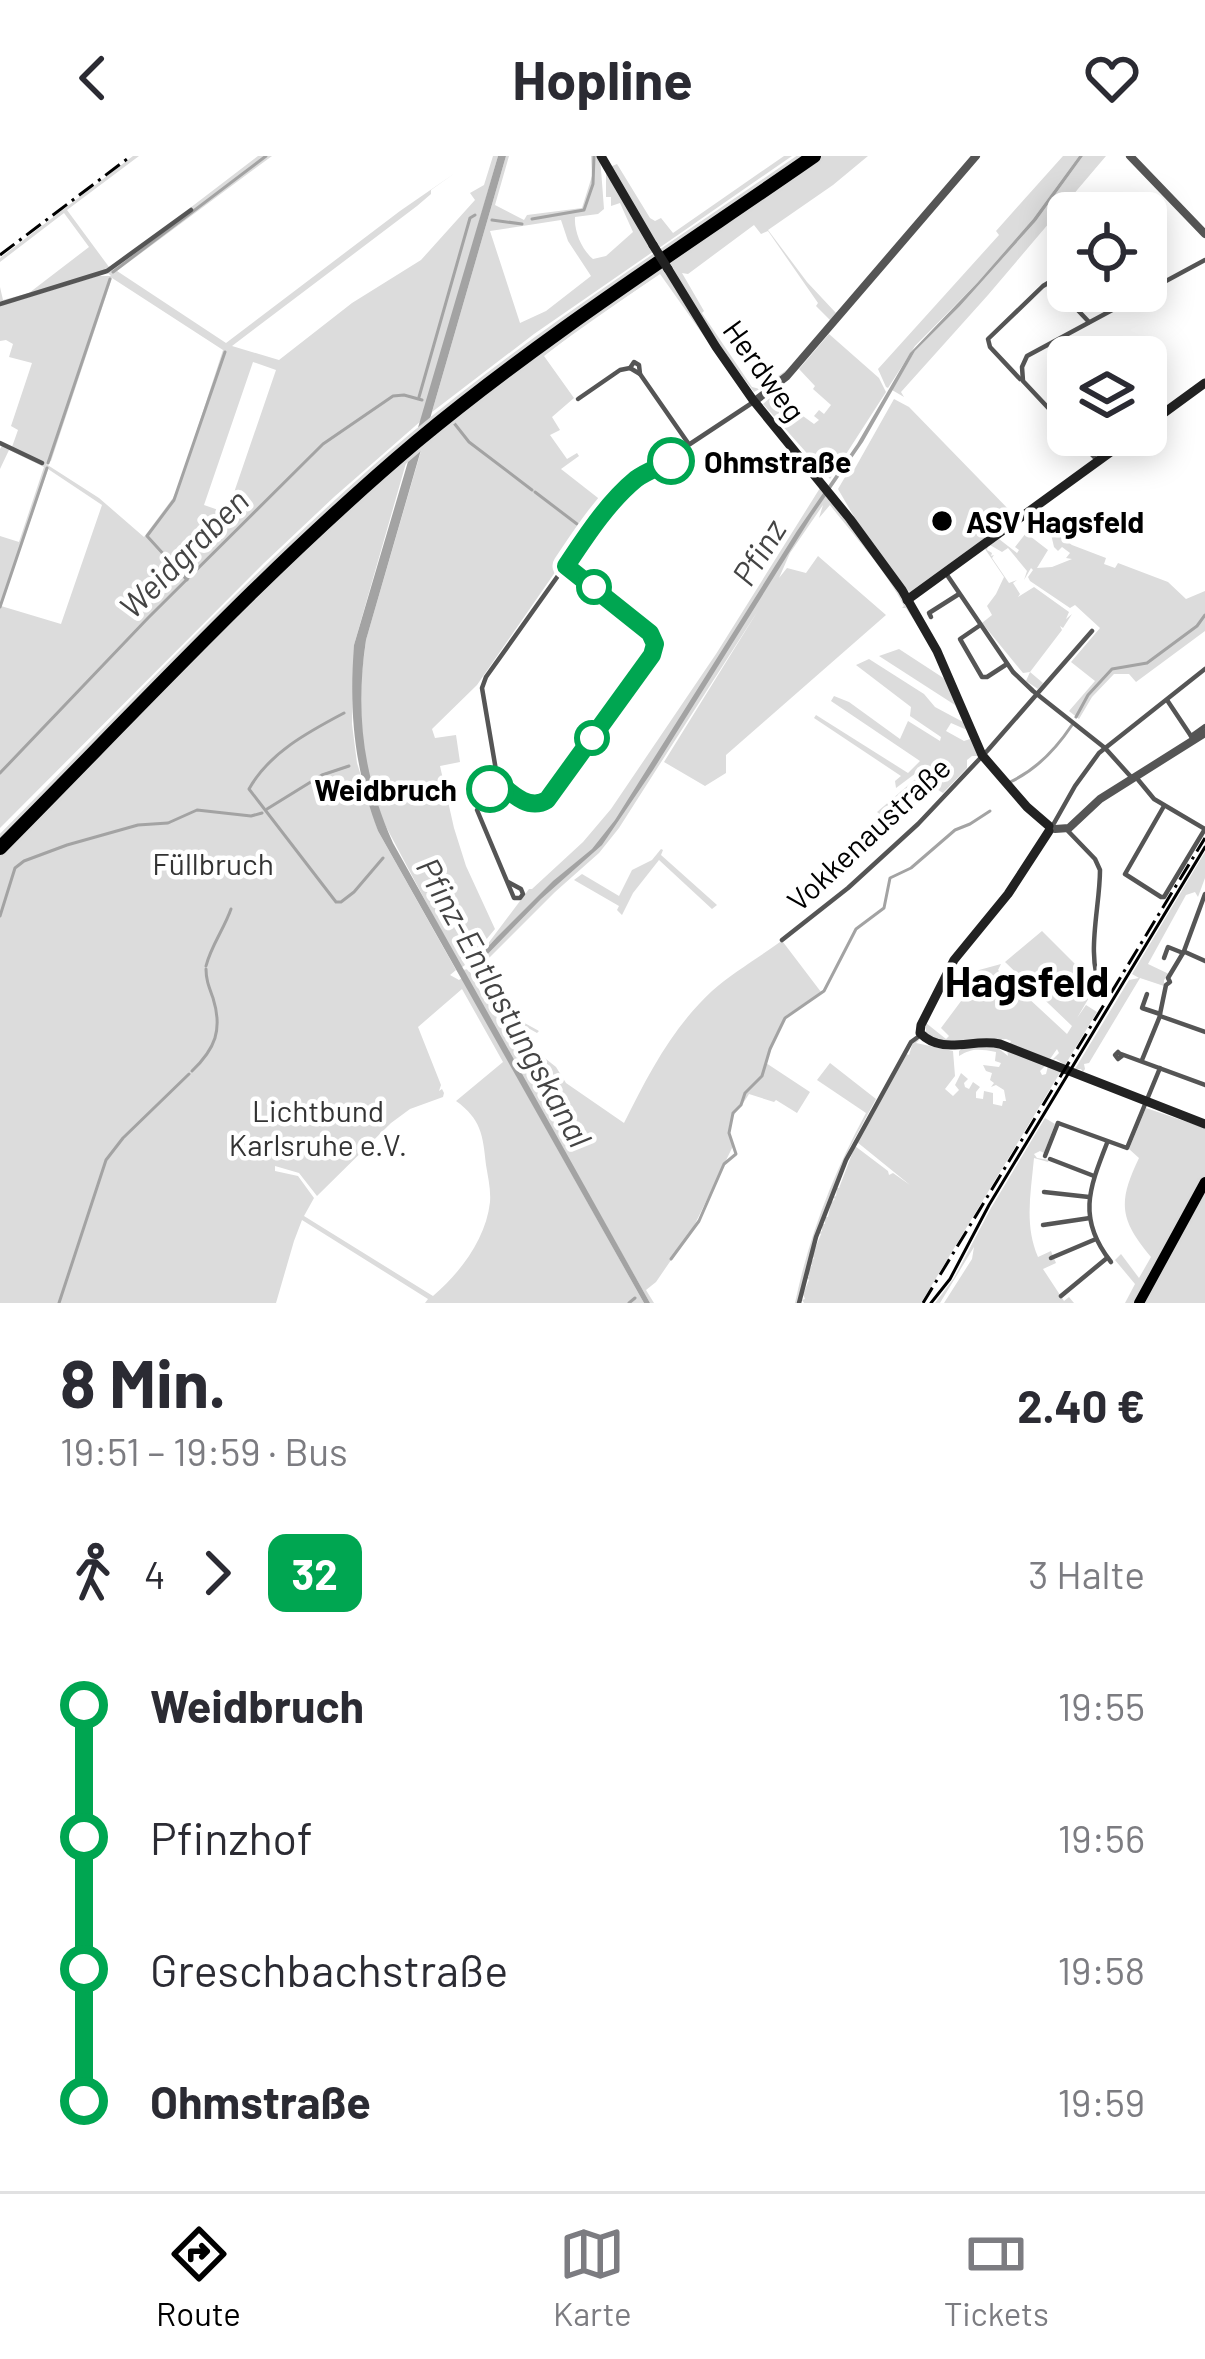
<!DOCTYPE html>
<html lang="de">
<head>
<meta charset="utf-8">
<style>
  body { margin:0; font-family:Barlow,sans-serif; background:#f2f2f3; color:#2b2b33; height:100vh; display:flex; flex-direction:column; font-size:45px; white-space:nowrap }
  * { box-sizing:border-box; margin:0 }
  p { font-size:39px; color:#7c7c81 }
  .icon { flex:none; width:66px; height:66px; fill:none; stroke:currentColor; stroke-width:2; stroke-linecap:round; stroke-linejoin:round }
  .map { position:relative; height:1147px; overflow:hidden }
  .details { display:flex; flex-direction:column; background:#fff; flex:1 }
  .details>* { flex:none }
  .badge { padding:0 24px; border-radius:18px; font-size:42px; line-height:78px }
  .tools { position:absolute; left:1047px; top:36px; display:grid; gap:24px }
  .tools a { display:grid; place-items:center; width:120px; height:120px; border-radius:18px; background:#fff; box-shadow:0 6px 30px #0003; font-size:60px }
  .map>.badge { position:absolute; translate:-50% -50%; box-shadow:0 0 0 6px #fff }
  .legs { display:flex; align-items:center; gap:18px; height:132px; padding:0 60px; font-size:39px }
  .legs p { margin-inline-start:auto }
  .headline { display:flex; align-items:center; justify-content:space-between; height:204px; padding:0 60px }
  h1 { font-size:66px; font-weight:700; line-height:90px }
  ul { padding:0 60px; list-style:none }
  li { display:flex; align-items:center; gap:42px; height:132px; font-size:45px }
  li i { display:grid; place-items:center; width:18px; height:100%; margin:0 15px; background:currentColor }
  li i::after { content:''; width:30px; height:30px; margin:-15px; border:9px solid; border-radius:50%; background:#fff }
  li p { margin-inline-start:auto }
  li:first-child i { background:linear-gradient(#0000 50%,currentColor 0) }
  li:last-child i { background:linear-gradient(currentColor 50%,#0000 0) }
  header { display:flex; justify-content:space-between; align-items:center; height:156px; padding:0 60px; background:#fff; font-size:54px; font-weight:700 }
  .dock { display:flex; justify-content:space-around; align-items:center; height:168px; border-top:3px solid #e1e1e2; background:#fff; font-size:33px; color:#7c7c81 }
  .dock a { display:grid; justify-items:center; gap:6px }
  .dock .selected { color:#000 }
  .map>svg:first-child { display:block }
</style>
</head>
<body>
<header><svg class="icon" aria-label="back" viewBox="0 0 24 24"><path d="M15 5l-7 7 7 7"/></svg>Hopline<svg class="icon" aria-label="heart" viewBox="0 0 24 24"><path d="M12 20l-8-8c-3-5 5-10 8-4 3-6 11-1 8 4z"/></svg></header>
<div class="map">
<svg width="1205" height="1147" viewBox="0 0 1205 1147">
  <rect width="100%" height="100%" fill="#fff"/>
  <g fill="#dcdcdc" fill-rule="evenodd">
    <path d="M133,0H139L67,54L109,111L191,56L190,52L258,0H272L117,115L226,187L400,55L455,17L431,34V38L417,50L232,190L279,204L352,147L421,104L475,44L470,37L484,29L493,0H498L422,264L334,341L263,408L0,672V380L19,386L44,311L9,294L0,313V293L3,288L12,291L18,274L11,270L32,207L9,201L13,188L6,184L0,185V150L98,120H111L106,115L0,147V131L3,144L29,137L89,91L64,57L0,106V102ZM112,122L223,194L179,329L173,342L144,381L99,342L46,308L51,305ZM253,206L276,214L227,357L204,349ZM48,313L102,349L61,468L1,450Z"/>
    <path d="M506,0H509L495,49L524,64L527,59L582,52L592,20L591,0H600L604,53L598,58L575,61C574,76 582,94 593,103L606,100L633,76L620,47L611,50V41H606V16L654,95L534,178L432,256ZM561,64L568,85L591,120L546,155L520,167L490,75Z"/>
    <path d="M784,0H792L659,92L610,11L617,8L650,62L655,65L661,62L673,77Z"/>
    <path d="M823,0H868L833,29L768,74L807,126L836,157L830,164L816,150L818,147L768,75L761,78L754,69L688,118L682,117L704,155L702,157L752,231L760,233L788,213L779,223L754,236L718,188L723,207L660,118L583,170L544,200L574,242L552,261L560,274L550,279L567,303L577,297L579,300L561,313L607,349L567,399L477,529L432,573L435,582L456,579L460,606L440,610L454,672L466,710L495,773L470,803L461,802L465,809L461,812L383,665L369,622L360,567L361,523L366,484L423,288L567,176Z"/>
    <path d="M1063,0H1079L1033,63L978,126L915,190L888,232L886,231L878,213L999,79L996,75Z"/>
    <path d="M1083,0H1106L988,139L901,236L904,241L892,234L915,195L960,150L1036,65Z"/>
    <path d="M829,178L879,222L886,236L830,323L763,248L785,229L780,239L792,250H797L796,255L814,268L819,264L814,260L819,254L824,258L831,249L813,233L815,230L799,213Z"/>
    <path d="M894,243L909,251L1015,360L910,436L906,434L856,364L838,333L848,316L854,314Z"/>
    <path d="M412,296L406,307L354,489L352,568L357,607L378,675L456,814L450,819L459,824L462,822L465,828L644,1147H425L428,1143L302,1064L294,1085L276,1147H0V699L272,423ZM462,833L503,906L456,945C481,963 483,979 486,1009C488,1021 491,1034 490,1046C486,1083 460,1117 433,1140L304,1060L314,1042L298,1020L275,1015V1010L299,1017L317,1040L391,967L410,953L443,941L444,937L442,933L439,935L441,929L418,871Z"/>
    <path d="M820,332L873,396L922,471L919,472L906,452H902L904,450C887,416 855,381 830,349L819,362L823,349L790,397L779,422L787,412L806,417L818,400L886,459L726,599V617L705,630L664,606L759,453L619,672L599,697L555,736L475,816H470L485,845L539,875L537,877L494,853L524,906L536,895L556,911L566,927L624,967C648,919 672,872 712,835C732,817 758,802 780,786H783L821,836L784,861L766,907L810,936L797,957L776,944L774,946L749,938C737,959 722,963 733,990L693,1072L656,1126L646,1134L654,1147H650L462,814L469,813L529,733H532L583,686L611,653L716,498Z"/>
    <path d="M1050,374L1072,389L1106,402L1104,408L1115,412L1118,407L1168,426L1186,443L1205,435V475L1136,526L1129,518H1114L1092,541L1079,563L1069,555L1095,525L1071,506L1100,472L1075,449L1070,452L1030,425L1028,421L1033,414L1031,412L1024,424L1027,415L1008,392L1002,396L990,389L999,383L1017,397L1019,394L1015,391L1026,377L1048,394L1037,412L1052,411L1072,403L1066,402L1070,397L1062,391L1058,395L1054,391Z"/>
    <path d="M988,390L987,394L992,397L991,400L994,399L992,402L1009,427L1017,424L1013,427L1020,438L1018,441L1034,431L1069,456L1066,463L1072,458L1063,472L1060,470L1062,474L1030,516L1043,527L1038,533L1026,525L1030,516L1023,517L982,467L992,459L987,450L996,438L1004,421L985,393Z"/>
    <path d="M899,493L945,523L967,574L951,567L946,575L964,585L970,583L978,600H972L967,604V612L943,637L932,630L892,668L877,656L919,620L916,617L896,632L895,625L901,620L814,562L816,559L908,617L920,605L831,545L834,540L849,546L900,583L908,565L940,585L941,581L910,560L911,551L856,509L869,503L924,538L935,551L963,566L955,549L879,500Z"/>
    <path d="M661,693L663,694L661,699L717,749L712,753L659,704L633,737L622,759L617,754L619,750L574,724L582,718L619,740L632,714L652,704Z"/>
    <path d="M1205,696V722L1198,741L1195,736L1186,739L1148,808L1169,818L1164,824V830L1140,822L1089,907L1084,908L1085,913L1083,916L1081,913H1075L1129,824L1139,822L1132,818Z"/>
    <path d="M1042,775L1079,812L1075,816L1093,835L1077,862L1086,849L1097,856L1065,909L1056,903L1052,904L1059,897L1057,893L1050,903L1009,889L1011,885L1006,883L943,888L926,878V867L946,883L949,880L941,872L973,829L970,823L979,814L1001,808L998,814L1067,878L1072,870L1005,806Z"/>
    <path d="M920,883L916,887L953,895L955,920L945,933L953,940L959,934L955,929L961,917L968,923L964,927L965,931L969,933L973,926L980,931L976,936V942L983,943L984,935L993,937V948L1002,950L1003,945H1006L1004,934L996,929L991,931L994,927L990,924L992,917L986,915L983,909L999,911L1001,907L995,905L996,896C979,893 972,892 959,900V895L965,890L997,891L1008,900L1007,893L1046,909L1040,915L1042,919L1046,918L1048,910L1061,915L921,1147H804L802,1144L805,1143L803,1138L809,1124L807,1121H809L808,1115L812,1109L810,1108L814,1102L812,1100L821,1078L819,1077L822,1075V1068H825V1061H828L831,1047L835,1043L833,1041L836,1040L837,1032H839L855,990L888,1015L889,1019L893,1017L910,1029L857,986L906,898L909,899L913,886Z"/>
    <path d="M830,907L876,943L850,991L819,1069L798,1147H795C809,1080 833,1018 866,957L817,924Z"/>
    <path d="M1146,952L1205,972V1022L1137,1147H1125L1135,1128L1115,1104L1121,1098L1139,1122L1151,1101C1119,1063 1118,1046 1139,1002L1129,993Z"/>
    <path d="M1045,962L1055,968L1044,997L1040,995L1034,998L1037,1002L1049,1004L1048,1006L1034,1002C1031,1036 1024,1069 1038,1101L1051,1095L1056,1107L1043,1113L1064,1145L1069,1141L1074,1147H944L972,1103L974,1091L940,1147H935L954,1122L991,1052Z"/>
    <path d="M1205,1041V1147H1142L1181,1076Z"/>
  </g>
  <g fill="#a3a3a3">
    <path d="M498,0H506L366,484C355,556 363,620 393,687L650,1147H644L378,675C354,611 349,557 354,489Z"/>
    <path d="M1079,0H1083L1036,65L960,150L915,195L863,286L812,360L653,614L602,689L541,743L477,809L475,814H471L475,805L497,781L553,725L592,693L615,664L797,375L857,288L910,197L978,126L1033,63Z"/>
  </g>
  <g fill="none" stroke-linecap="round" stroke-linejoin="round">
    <g stroke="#a3a3a3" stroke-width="3">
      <path d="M532,63L584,54L593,28L594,0"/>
      <path d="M492,64L522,68"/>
      <path d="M113,116L266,0"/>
      <path d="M419,241L470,62L475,59"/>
      <path d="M454,267L469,286L532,334"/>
      <path d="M48,307L110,123"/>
      <path d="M535,336L577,368"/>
      <path d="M187,424L147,380L174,344L225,196"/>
      <path d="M0,451L47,312"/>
      <path d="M344,557C308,576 269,597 249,633L336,746H341L354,736L383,702"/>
      <path d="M1076,561L1088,539L1112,513L1147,507L1197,470L1205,459"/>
      <path d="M0,617L148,462L323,288L393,240L404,239L422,244"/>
      <path d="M1010,626C1036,614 1056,593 1072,569"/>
      <path d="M267,653L322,619L349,610"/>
      <path d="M0,760L15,712L24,705L67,689L138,669L168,667L197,654L251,660L262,657"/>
      <path d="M206,810C211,790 224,773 231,753"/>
      <path d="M192,915C215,893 223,874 213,842C209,831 206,824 206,813"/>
      <path d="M671,1103L699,1065L724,1008L736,998L729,977L733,957L741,949L745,937L762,920L770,893L785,862L824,835L856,773L884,752L890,722L911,712L955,674L970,668L990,655"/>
      <path d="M59,1147L106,1004L123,982L189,918"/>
      <path d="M629,1147L635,1142"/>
    </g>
    <defs>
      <path id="primary" d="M1139,1147L1205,1026"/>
      <path id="motorway" d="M0,692C136,555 268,411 416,286C542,181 680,93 814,0"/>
    </defs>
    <use href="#primary" stroke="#dbdbdb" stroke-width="16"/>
    <use href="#motorway" stroke="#dbdbdb" stroke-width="20"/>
    <g stroke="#555" stroke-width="4.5">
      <path d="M0,148L107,115L191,54"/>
      <path d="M630,212L640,218L688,287"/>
      <path d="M1020,223L990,191L988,183L1043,130L1048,127L1054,129L1089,166"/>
      <path d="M578,243L620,214L630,212L634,206L639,209L640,218"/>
      <path d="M1068,273L1023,225L1022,211L1027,200L1205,104"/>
      <path d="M1073,279L1098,305"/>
      <path d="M0,287L42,307"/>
      <path d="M945,416L1013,516L1033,535L1105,592L1132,622"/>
      <path d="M931,461L929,457L959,438"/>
      <path d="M979,470L960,483L982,521H987L1007,508"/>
      <path d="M1167,544L1193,583"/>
      <path d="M1191,580L1205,570"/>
      <path d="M1135,620L1154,643L1205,673"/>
      <path d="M498,626L482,532L486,521L587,379L640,321L755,245"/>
      <path d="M498,626C512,638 529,655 547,644L655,491V484L650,477L565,409"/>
      <path d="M498,626L477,654L514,742H520L523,738L521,733L508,726"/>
      <path d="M1164,650L1125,718L1161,741H1164L1205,673"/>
      <path d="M1053,669L1075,630L1099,597L1205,513"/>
      <path d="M1068,675L1095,703L1100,714C1100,753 1085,799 1102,836"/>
      <path d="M782,784L848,732L918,668L988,594L1092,475"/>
      <path d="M1184,795L1205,738"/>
      <path d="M1185,796L1205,805"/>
      <path d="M1164,802L1168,791L1183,797"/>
      <path d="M1147,838L1142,852L1160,858"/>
      <path d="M1160,858L1166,829L1170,826L1168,822L1183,797"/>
      <path d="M1160,860L1205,876"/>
      <path d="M1118,896L1122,900L1118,903L1115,899Z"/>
      <path d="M1121,898L1205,929"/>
      <path d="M1142,904L1160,860"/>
      <path d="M1058,967L1127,992L1160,912"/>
      <path d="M1107,987C1089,1033 1077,1063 1111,1106"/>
      <path d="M1045,1000L1058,967"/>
      <path d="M1050,1003L1094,1020"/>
      <path d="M1044,1036L1089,1041"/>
      <path d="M1043,1069L1090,1062"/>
      <path d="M1051,1102L1096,1083"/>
      <path d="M1061,1140L1107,1102"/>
      <path d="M799,1147L816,1081L846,1004L911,886L918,881"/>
    </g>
    <g stroke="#555" stroke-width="8">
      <path d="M1130,0L1205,78"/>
      <path d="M755,245L787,220L976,0"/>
      <path d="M1055,673L1069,672L1100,643L1205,577"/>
    </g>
    <g stroke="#222" stroke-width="9">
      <path d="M601,0L653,89"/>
      <path d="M668,113L716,191L753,244L850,363L902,434L937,495L982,599L1027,651L1049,670"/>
      <path d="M1146,270L1205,227"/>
      <path d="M907,444L1134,279"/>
      <path d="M1049,675L1008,738L954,804L921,869L920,877C943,900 972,882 1000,888L1205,968"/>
    </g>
    <use href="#primary" stroke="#000" stroke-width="10"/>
    <use href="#motorway" stroke="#000" stroke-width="14"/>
    <path stroke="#000" stroke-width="3" d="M931,1147L950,1123L989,1049L1205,691"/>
    <g stroke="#000" stroke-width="3" stroke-dasharray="18 6 3 6" stroke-linecap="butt">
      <path d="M0,99L131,0"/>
      <path d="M923,1147L1205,682"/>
    </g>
    <path stroke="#222" stroke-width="9" d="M653,89L668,113"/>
  </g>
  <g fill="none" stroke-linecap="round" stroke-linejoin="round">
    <defs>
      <path id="line-1" d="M490,633L498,626C512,638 529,655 547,644L652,499L655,488L650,477L566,410C586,380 608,346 636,323C648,314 659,312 671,305"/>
    </defs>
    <use href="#line-1" stroke="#fff" stroke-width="27"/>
    <use href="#line-1" stroke="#00a651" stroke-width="18"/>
  </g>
  <g fill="#fff" stroke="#00a651" stroke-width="6">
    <circle cx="671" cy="305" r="21"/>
    <circle cx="594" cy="431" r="15"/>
    <circle cx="592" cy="582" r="15"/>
    <circle cx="490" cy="633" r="21"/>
  </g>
  <circle fill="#000" stroke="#fff" stroke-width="4.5" cx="942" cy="365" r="12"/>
  <g text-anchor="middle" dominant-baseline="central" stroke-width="9" stroke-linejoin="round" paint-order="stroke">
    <g font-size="30" fill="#000" stroke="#fff">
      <text transform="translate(765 214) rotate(54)">Herdweg</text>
      <text transform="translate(868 677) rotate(-43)">Vokkenaustraße</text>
    </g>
    <g font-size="30" font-weight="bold" fill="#000" stroke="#fff" text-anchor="start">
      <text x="704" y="305">Ohmstraße</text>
      <text x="457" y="633" text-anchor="end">Weidbruch</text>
    </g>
    <g font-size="30" font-weight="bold" fill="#000" stroke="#fff" text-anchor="start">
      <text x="966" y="365">ASV Hagsfeld</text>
    </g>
    <g font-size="30" fill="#333" stroke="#fff">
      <text x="213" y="707">Füllbruch</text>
      <text x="318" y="954">Lichtbund<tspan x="318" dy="34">Karlsruhe e.V.</tspan></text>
    </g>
    <g font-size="33" font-style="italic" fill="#444" stroke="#fff">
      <text transform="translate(758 396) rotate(-58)">Pfinz</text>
      <text transform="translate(183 397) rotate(-45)">Weidgraben</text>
      <text transform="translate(505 846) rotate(61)">Pfinz-Entlastungskanal</text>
    </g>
    <g font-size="42" font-weight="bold" fill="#000" stroke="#fff">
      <text x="1027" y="824">Hagsfeld</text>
    </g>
  </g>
</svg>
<div class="tools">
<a><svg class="icon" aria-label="locate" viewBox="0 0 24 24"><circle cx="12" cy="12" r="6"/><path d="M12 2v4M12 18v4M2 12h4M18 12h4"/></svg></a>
<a><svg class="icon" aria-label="layers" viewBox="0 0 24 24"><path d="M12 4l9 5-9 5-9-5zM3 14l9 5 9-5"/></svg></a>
</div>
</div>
<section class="details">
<div class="headline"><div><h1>8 Min.</h1><p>19:51 – 19:59 · Bus</p></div><b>2.40 €</b></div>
<div class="legs"><svg class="icon" aria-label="walk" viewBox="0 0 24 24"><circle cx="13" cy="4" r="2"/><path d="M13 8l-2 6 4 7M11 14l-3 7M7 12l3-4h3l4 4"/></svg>4<svg class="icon" aria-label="forward" viewBox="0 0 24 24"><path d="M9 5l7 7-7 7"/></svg><b class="badge" style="background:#00a651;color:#fff">32</b><p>3 Halte</p></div>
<ul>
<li><i style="color:#00a651"></i><b>Weidbruch</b><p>19:55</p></li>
<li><i style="color:#00a651"></i><span>Pfinzhof</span><p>19:56</p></li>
<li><i style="color:#00a651"></i><span>Greschbachstraße</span><p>19:58</p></li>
<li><i style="color:#00a651"></i><b>Ohmstraße</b><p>19:59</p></li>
</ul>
</section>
<nav class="dock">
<a class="selected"><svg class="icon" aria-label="directions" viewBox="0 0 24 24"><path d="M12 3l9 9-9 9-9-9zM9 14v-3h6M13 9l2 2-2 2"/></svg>Route</a>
<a><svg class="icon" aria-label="map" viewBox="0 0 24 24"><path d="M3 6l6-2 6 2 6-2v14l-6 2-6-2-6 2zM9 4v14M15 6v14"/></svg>Karte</a>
<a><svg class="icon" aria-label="tickets" viewBox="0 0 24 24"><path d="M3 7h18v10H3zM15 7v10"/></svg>Tickets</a>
</nav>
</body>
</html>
